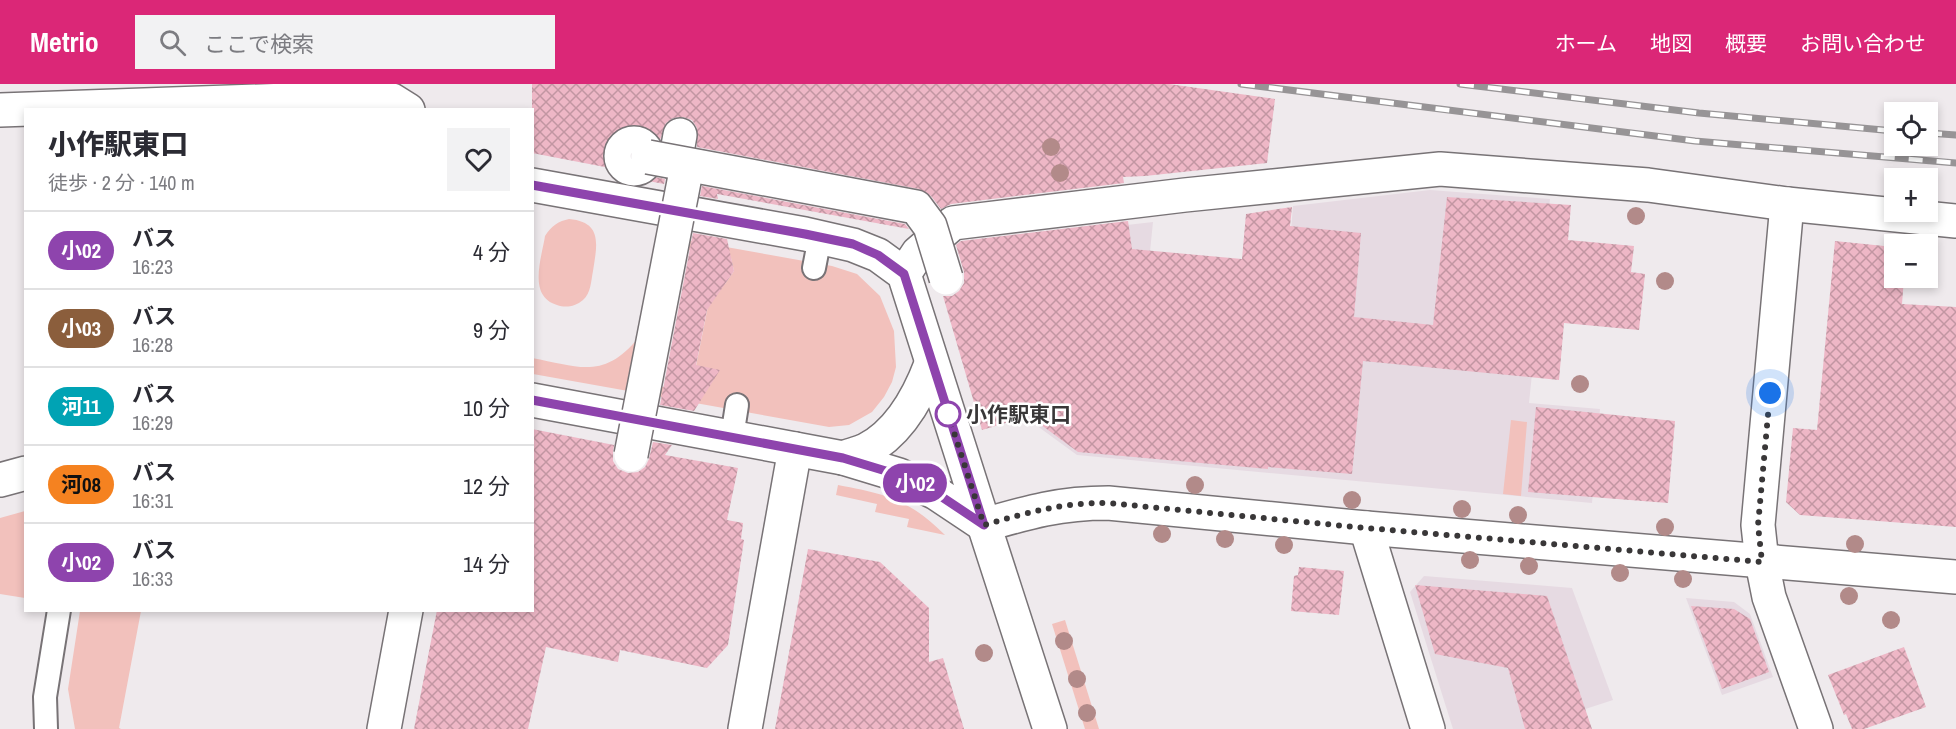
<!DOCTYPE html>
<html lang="ja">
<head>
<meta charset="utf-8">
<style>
  body { margin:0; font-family:"Archivo Narrow","Noto Sans JP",sans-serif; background:#f2f2f3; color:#2b2b33; height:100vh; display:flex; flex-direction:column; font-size:22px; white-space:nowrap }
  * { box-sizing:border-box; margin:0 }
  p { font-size:20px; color:#7c7c81 }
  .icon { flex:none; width:33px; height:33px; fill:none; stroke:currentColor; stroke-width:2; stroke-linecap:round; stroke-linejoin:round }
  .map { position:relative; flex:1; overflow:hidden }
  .panel { position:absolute; left:24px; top:24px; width:510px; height:504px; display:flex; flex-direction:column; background:#fff; border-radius:0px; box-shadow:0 3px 9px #0003 }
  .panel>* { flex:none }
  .badge { padding:0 12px; border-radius:20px; font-size:21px; line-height:39px }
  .buttons { position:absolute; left:1884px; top:18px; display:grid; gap:12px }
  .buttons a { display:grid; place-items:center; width:54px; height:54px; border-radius:0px; background:#fff; box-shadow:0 3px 9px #0003; font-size:30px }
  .you { position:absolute; width:30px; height:30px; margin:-15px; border:4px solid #fff; border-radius:50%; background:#1a73e8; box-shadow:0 0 0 9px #1a73e833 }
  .map>.badge { position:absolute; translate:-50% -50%; box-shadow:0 0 0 3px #fff }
  .round { display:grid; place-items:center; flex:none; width:63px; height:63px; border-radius:0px; background:#f2f2f3 }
  .summary { display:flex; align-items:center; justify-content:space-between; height:102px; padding:0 24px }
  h1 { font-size:28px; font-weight:800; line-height:45px }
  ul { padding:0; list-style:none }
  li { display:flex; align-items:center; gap:18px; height:78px; padding:0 24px; border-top:2px solid #e1e1e2 }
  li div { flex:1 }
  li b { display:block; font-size:22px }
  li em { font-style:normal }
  li .badge { min-width:66px; font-weight:700; text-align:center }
  header { display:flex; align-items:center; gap:36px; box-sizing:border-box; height:84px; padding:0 30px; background:#db2777; color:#fff }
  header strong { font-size:28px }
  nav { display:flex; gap:33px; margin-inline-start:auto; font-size:21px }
  .search { width:420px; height:54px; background:#f2f2f3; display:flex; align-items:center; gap:15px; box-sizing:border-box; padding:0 21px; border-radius:0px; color:#7c7c81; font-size:22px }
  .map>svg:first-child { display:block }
</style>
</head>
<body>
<header>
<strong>Metrio</strong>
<div class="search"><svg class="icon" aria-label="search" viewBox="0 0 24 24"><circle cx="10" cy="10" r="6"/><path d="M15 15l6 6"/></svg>ここで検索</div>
<nav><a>ホーム</a><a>地図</a><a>概要</a><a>お問い合わせ</a></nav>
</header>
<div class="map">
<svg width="1956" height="645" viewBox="0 0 1956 645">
  <defs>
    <pattern id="building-cross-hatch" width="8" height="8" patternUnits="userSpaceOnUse" patternTransform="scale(1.5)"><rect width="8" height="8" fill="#eeb7c6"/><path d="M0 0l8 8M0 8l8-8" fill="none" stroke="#c296a2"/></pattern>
  </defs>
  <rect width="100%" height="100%" fill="#efeaed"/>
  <g fill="#e6dae2">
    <path d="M1430,106L1550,115L1529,319L1600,325L1592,419L1077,371L1029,336L977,175L988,157L1153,138L1145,217L1285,218L1293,122Z"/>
    <path d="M1424,492L1572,504L1613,616L1524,645H1453L1410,508Z"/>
    <path d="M1686,514L1734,518L1750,530L1773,593L1722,611Z"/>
  </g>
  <g fill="#f2c1bc" fill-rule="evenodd">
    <path d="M569,135C603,138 597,161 593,187C591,197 591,209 583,216C575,223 565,224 557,221C527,212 542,173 545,152C551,142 559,137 569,135Z"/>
    <path d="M659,151L832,182L857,190L880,212L894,247L896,283L892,298L884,313L872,328L849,341L829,343L533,290L532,274C580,283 604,296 639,253ZM667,162L731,174L734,187L725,200L713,197L696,282L704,311L642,299Z"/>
    <path d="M1511,336L1527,338L1521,412L1503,410Z"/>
    <path d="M838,401C886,410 910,416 945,451L907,443L909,435L875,428L877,420L836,411Z"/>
    <path d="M25,427H26L25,514L0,510V434Z"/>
    <path d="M80,527H141L119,644L121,645H75L68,605Z"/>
    <path d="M1065,536L1099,645H1085L1052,540Z"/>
  </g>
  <g fill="url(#building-cross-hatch)">
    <path d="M532,0H1169L1275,15L1267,79L1145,92L1123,93L1124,99L951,120L941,125L931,112L919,105L697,63V44L692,36L683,33L673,34L666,39L660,56H641L633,61L630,69V79L636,88L645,91L665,95L663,106L664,100L612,90L610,84L532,69Z"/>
    <path d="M702,102L905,140L909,145L717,110L718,115L700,112Z"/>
    <path d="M1447,113L1571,121L1568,156L1634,162L1631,188L1645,190L1639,246L1564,239L1559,296L1363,277L1352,390L1268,383V385L1078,368L1029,332L982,346L943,212H952L959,207L964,199V188L956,161L961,157L1128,137L1132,165L1242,175L1246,130L1292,123L1290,142L1361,149L1354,233L1433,241Z"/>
    <path d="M693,149L727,155L734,187L707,226L696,281L720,286L694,327L660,321Z"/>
    <path d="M1835,157L1894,163V194H1904L1902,220L1956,223V443L1800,431L1786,418L1793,344L1817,346Z"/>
    <path d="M1536,323L1675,337L1668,419L1528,408Z"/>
    <path d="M532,345L614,361L616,351L613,367V377L618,385L628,389L638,388L645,383L649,375L653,358L672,361L665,371L738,384L727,436L743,439L741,455L744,456L728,561L707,584L620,566L618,578L546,563L528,645H414L437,526H532Z"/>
    <path d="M808,465L880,478L929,524V578L943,574L964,645H775Z"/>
    <path d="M1299,483L1344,487L1339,531L1291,527L1294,492L1298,491Z"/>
    <path d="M1415,501L1547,512L1592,645H1525L1508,584L1435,570Z"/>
    <path d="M1691,522L1734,525L1750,535L1769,588L1722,605Z"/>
    <path d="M1904,563L1926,623L1864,645H1852L1846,630L1844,631L1828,591Z"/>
  </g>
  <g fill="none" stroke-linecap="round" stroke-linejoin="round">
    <defs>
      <g id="lane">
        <path d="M814,184L820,153"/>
        <path d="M732,353L737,321"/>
        <path d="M46,645L45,613L59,526"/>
      </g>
      <g id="street">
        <path d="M0,26L375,13L392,16L408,26"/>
        <circle cx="634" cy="72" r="13"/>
        <path d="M675,79L680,51"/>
        <path d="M532,101L805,150L853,161L878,171L904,190L984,441L936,409L899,391L843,374L532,316"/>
        <path d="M1787,120L1758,441L1762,478L1769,513L1816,645"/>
        <path d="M904,190L918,169L953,139L1185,111L1440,85L1648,101L1787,120L1956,137"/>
        <path d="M843,374C851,371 859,369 866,366C899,349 919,312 931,280"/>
        <path d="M0,396L26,389"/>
        <path d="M1366,444L1428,645"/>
        <path d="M384,645L406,526"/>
        <path d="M745,645L795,365"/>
        <path d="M1050,645L984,441C1029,428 1060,419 1108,419L1366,444L1956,493"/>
      </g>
    </defs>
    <use href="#lane" stroke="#787376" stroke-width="26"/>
    <use href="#street" stroke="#787376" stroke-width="36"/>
    <use href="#lane" stroke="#fff" stroke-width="22"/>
    <use href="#street" stroke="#fff" stroke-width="33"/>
    <defs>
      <g id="rail">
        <path d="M1241,0L1695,57L1956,79"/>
        <path d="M1460,0L1699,29L1894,47"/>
        <path d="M1928,49L1956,51"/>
      </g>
    </defs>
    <use href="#rail" stroke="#979496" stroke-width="7"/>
    <use href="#rail" stroke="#fff" stroke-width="4.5" stroke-dasharray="14" stroke-linecap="butt"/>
    <defs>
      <g id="street-bridge">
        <path d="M648,73L916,123L930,142L946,194"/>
        <path d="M631,371L687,82"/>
      </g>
    </defs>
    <use href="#street-bridge" stroke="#787376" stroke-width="36" stroke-linecap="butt"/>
    <use href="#street-bridge" stroke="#fff" stroke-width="33"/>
  </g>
  <g fill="#b28a89">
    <circle cx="1051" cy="63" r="9"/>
    <circle cx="1060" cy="89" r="9"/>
    <circle cx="1636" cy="132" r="9"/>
    <circle cx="1665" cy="197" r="9"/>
    <circle cx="1580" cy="300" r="9"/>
    <circle cx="1195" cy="401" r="9"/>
    <circle cx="1352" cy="416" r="9"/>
    <circle cx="1462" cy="425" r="9"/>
    <circle cx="1518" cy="431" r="9"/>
    <circle cx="1665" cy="443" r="9"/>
    <circle cx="1162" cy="450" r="9"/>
    <circle cx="1225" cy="455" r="9"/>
    <circle cx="1855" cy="460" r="9"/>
    <circle cx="1284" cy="461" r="9"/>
    <circle cx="1470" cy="476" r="9"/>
    <circle cx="1529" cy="482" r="9"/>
    <circle cx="1620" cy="489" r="9"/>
    <circle cx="1683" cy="495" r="9"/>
    <circle cx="1849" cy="512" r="9"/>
    <circle cx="1891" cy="536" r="9"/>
    <circle cx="1064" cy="557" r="9"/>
    <circle cx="984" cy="569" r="9"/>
    <circle cx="1077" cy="595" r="9"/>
    <circle cx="1087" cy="629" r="9"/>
  </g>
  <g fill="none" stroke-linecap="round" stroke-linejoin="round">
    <defs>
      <path id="line" d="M532,101L805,150L853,160L878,171L904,190L984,441L936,409L899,391L843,374L532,316"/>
    </defs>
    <use href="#line" stroke="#fff" stroke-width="14"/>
    <use href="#line" stroke="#8e44ad" stroke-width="9"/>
    <path stroke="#393738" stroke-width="6" stroke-dasharray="0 10.8" d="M948,330L984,441C1029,428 1060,419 1108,419L1366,444L1762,478L1758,441L1770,309"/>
  </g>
  <circle fill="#fff" stroke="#8e44ad" stroke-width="3" cx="948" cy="330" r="12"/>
  <g text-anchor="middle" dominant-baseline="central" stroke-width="5" stroke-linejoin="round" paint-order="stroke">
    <g font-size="21" font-weight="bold" fill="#393738" stroke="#fff" text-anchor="start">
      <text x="966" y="330">小作駅東口</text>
    </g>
  </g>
</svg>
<div class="buttons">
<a><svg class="icon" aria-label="locate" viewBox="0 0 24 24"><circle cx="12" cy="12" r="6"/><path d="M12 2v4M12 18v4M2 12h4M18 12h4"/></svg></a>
<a>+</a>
<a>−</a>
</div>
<div class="you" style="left:1770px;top:309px"></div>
<b class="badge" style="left:915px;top:399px;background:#8e44ad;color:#fff">小02</b>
<section class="panel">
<div class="summary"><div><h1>小作駅東口</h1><p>徒歩 · 2 分 · 140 m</p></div><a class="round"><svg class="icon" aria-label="heart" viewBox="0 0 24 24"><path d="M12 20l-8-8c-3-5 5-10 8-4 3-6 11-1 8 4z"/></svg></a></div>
<ul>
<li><span class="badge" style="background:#8e44ad;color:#fff">小02</span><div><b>バス</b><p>16:23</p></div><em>4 分</em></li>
<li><span class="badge" style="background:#8b5e3c;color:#fff">小03</span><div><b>バス</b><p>16:28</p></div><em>9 分</em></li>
<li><span class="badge" style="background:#00a3b4;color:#fff">河11</span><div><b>バス</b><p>16:29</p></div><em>10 分</em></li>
<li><span class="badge" style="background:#f58220;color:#111">河08</span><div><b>バス</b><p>16:31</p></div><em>12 分</em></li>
<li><span class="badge" style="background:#8e44ad;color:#fff">小02</span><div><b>バス</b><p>16:33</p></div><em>14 分</em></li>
</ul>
</section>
</div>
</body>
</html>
